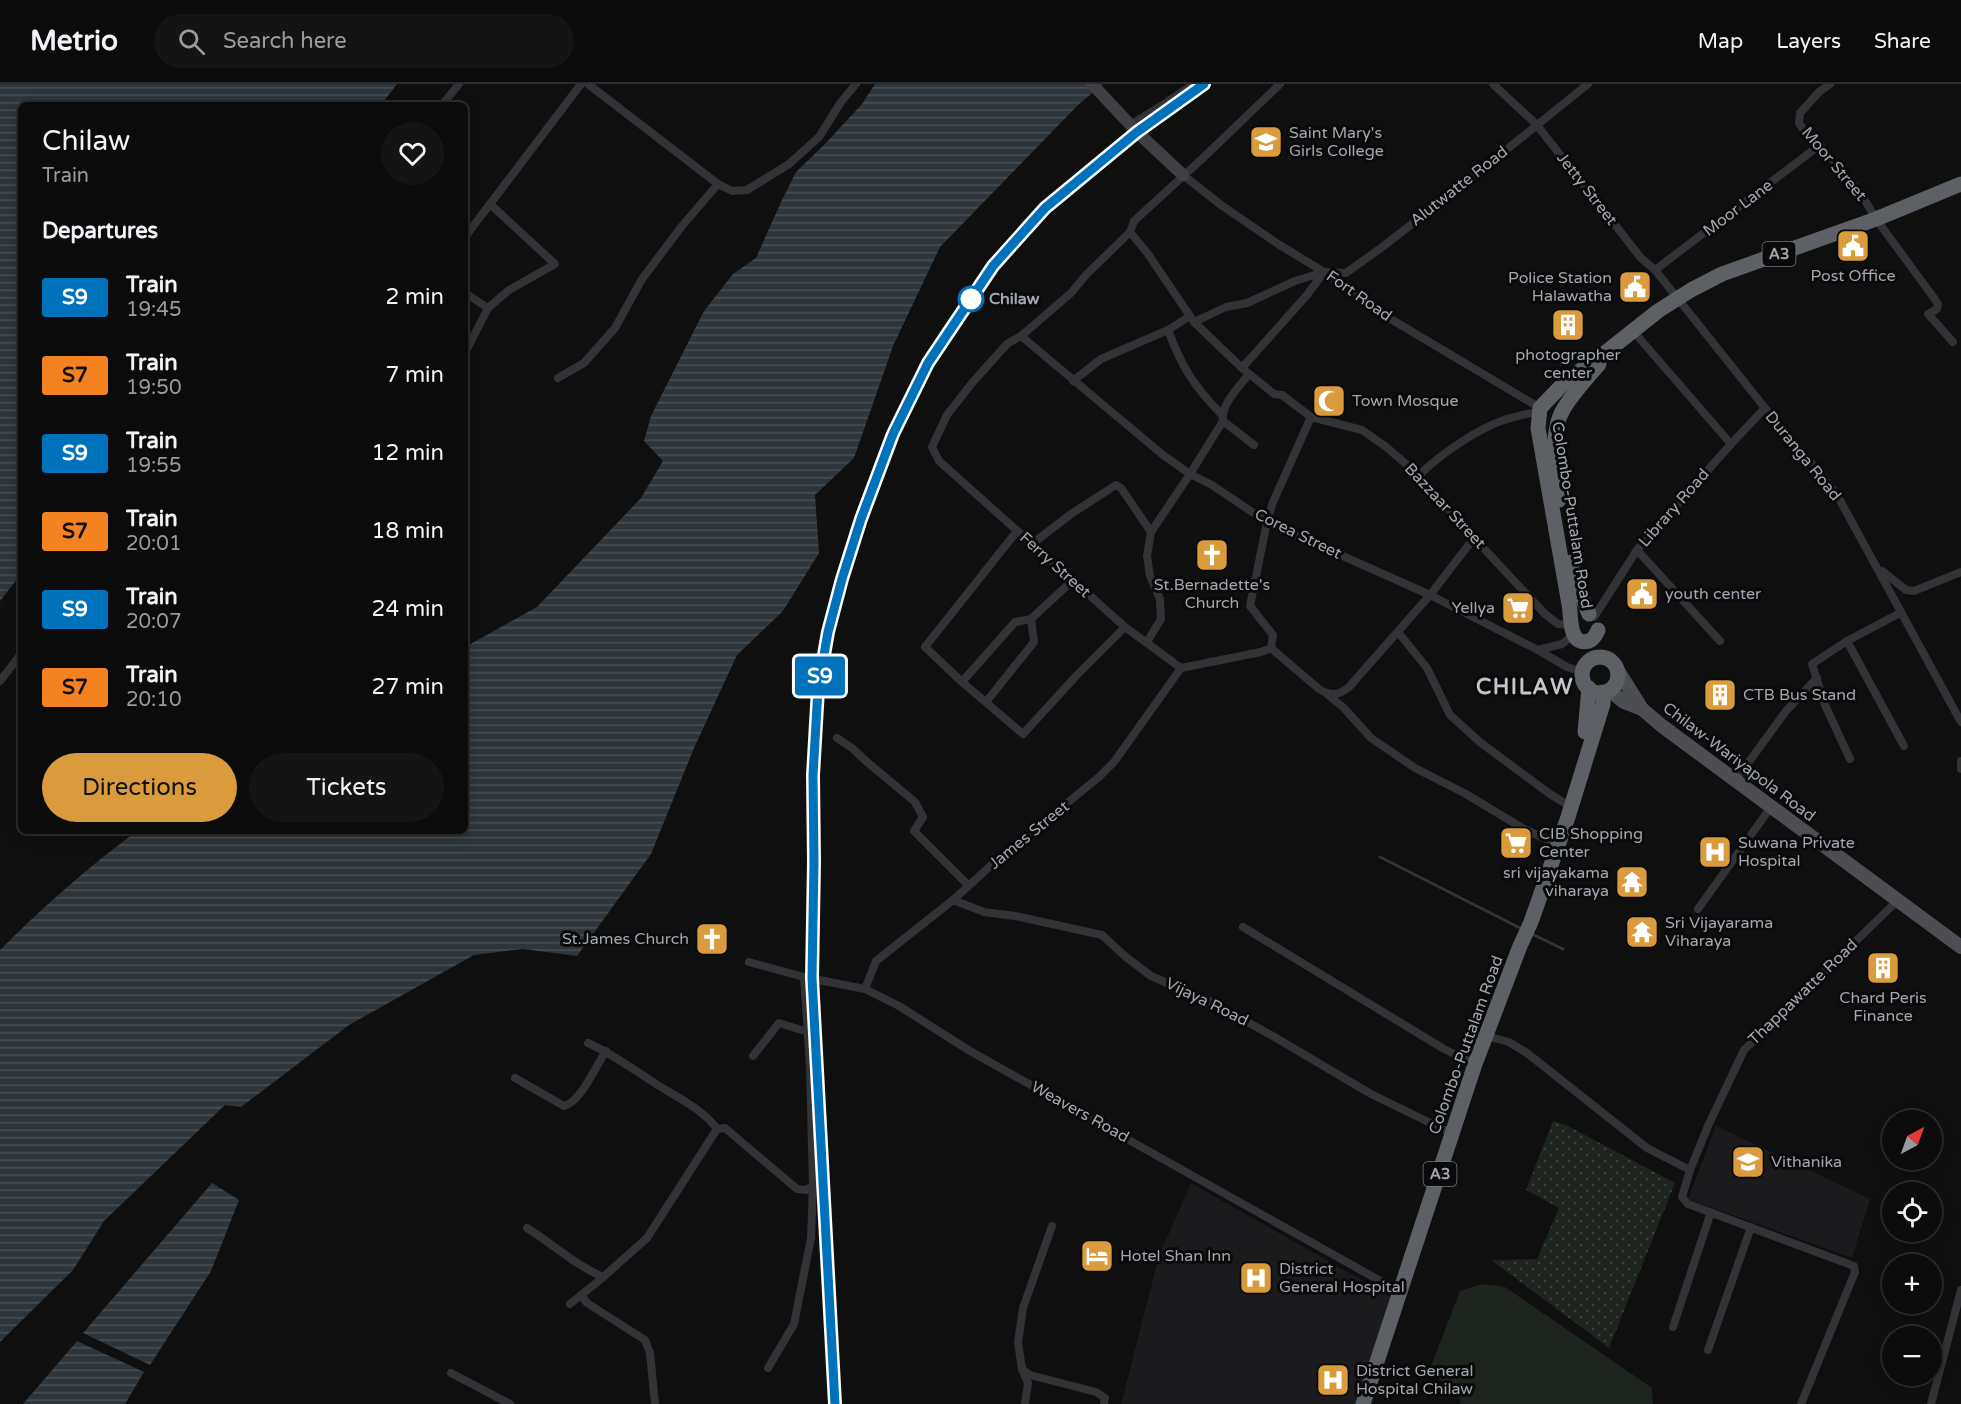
<!DOCTYPE html>
<html lang="en">
<head>
<meta charset="utf-8">
<style>
  body { margin:0; font-family:"Varela Round",sans-serif; background:#141415; color:#f1f3f6; height:100vh; display:flex; flex-direction:column; font-size:22px; white-space:nowrap }
  * { box-sizing:border-box; margin:0 }
  p { font-size:20px; color:#9a9b9d }
  .icon { flex:none; width:33px; height:33px; fill:none; stroke:currentColor; stroke-width:2; stroke-linecap:round; stroke-linejoin:round }
  .map { position:relative; flex:1; overflow:hidden }
  .details { position:absolute; left:18px; top:18px; width:450px; height:732px; display:flex; flex-direction:column; background:#0b0b0c; border-radius:9px; box-shadow:0 3px 15px #0003,0 0 0 2px #2b2b2d }
  .details>* { flex:none }
  .badge { padding:0 12px; border-radius:4px; font-size:21px; line-height:39px }
  .needle { width:39px; rotate:41deg }
  .tools { position:absolute; left:1882px; top:1026px; display:grid; gap:12px }
  .tools a { display:grid; place-items:center; width:60px; height:60px; border-radius:50%; background:#0b0b0c; box-shadow:0 3px 15px #0003,0 0 0 2px #2b2b2d; font-size:30px }
  .map>.badge { position:absolute; translate:-50% -50%; box-shadow:0 0 0 3px #fff }
  h2 { padding:0 24px; font-size:22px; line-height:54px }
  .round { display:grid; place-items:center; flex:none; width:63px; height:63px; border-radius:32px; background:#141415 }
  .summary { display:flex; align-items:center; justify-content:space-between; height:102px; padding:0 24px }
  h1 { font-size:28px; font-weight:600; line-height:45px }
  .button { display:flex; gap:12px; margin-top:auto; padding:12px 24px }
  .button a { flex:1; height:69px; border-radius:36px; background:#da9b3d; color:#111; font-size:24px; font-weight:600; line-height:69px; text-align:center }
  .button a+a { background:#141415; color:#f1f3f6 }
  ul { padding:0; list-style:none }
  li { display:flex; align-items:center; gap:18px; height:78px; padding:0 24px }
  li div { flex:1 }
  li b { display:block; font-size:22px }
  li em { font-style:normal }
  li .badge { min-width:66px; font-weight:700; text-align:center }
  header { display:flex; align-items:center; gap:36px; box-sizing:border-box; height:84px; padding:0 30px; background:#0b0b0c; border-bottom:2px solid #2b2b2d }
  header strong { font-size:28px }
  nav { display:flex; gap:33px; margin-inline-start:auto; font-size:21px }
  .search { width:420px; height:54px; background:#141415; display:flex; align-items:center; gap:15px; box-sizing:border-box; padding:0 21px; border-radius:33px; color:#9a9b9d; font-size:22px }
  .map>svg:first-child { display:block }
</style>
</head>
<body>
<header>
<strong>Metrio</strong>
<div class="search"><svg class="icon" aria-label="search" viewBox="0 0 24 24"><circle cx="10" cy="10" r="6"/><path d="M15 15l6 6"/></svg>Search here</div>
<nav><a>Map</a><a>Layers</a><a>Share</a></nav>
</header>
<div class="map">
<svg width="1961" height="1320" viewBox="0 0 1961 1320">
  <defs>
    <pattern id="grass-dots" width="8" height="8" patternUnits="userSpaceOnUse" patternTransform="scale(1.5)"><rect width="8" height="8" fill="#1e241e"/><path d="M2 2h.1M6 6h.1" fill="none" stroke="#3c413c" stroke-width="1.8" stroke-linecap="round"/></pattern>
    <pattern id="water-rules" width="6" height="5" patternUnits="userSpaceOnUse" patternTransform="scale(1.5)"><rect width="6" height="5" fill="#2e363b"/><path d="M0 2.5h6" fill="none" stroke="#495055"/></pattern>
  </defs>
  <rect width="100%" height="100%" fill="#0f0f10"/>
  <g fill="#1b1b1d">
    <path d="M1716,1042L1870,1115L1852,1174L1688,1115Z"/>
    <path d="M1191,1099L1398,1217L1363,1320H1121L1159,1172Z"/>
  </g>
  <path fill="url(#grass-dots)" d="M1553,1037L1566,1041L1675,1099L1609,1264L1491,1176L1537,1175L1559,1124L1526,1106Z"/>
  <path fill="#1e241e" d="M1482,1200L1505,1203L1652,1304L1653,1320H1461C1456,1302 1444,1297 1428,1290L1460,1207Z"/>
  <g fill="url(#water-rules)">
    <path d="M0,0H397L381,21H21V490L0,517Z"/>
    <path d="M875,0H1103L1079,20L940,163L893,262L854,374L815,411L819,469L783,527L737,571L694,664L651,770L577,872L523,865L474,871L349,941L241,1023L225,1021L104,1137L73,1186L0,1258V866C43,823 88,783 137,747H465V563L537,523L641,414L663,377L644,357L651,332L704,227L733,190L756,174L782,116L796,88L825,60L862,20Z"/>
    <path d="M212,1099L239,1116L211,1187L150,1281L83,1249Z"/>
    <path d="M77,1257L144,1288L125,1320H23Z"/>
  </g>
  <g fill="none" stroke-linecap="round" stroke-linejoin="round">
    <g stroke="#2e363b" stroke-width="3">
      <path d="M1380,773L1524,846"/>
      <path d="M1532,850L1563,865"/>
    </g>
    <g stroke="#323336" stroke-width="8">
      <path d="M588,0L718,100L732,107L747,106L789,80L819,53L841,18L856,0"/>
      <path d="M1280,0L1203,74L1134,137L1130,148L1086,191L1071,209L1021,252L1007,260L972,299L947,331L932,363L939,377L1125,543L1181,584L1261,568L1271,564L1319,605C1330,612 1339,612 1349,603L1430,511L1474,454"/>
      <path d="M1493,0L1536,40L1641,174L1655,186L1765,324L1836,409L1961,638"/>
      <path d="M1830,0L1819,8L1800,29L1799,39L1807,51L1820,61L1860,108L1876,135L1934,214L1938,220L1937,225L1928,230L1953,258"/>
      <path d="M442,21L459,0"/>
      <path d="M1130,41L1158,24L1194,0"/>
      <path d="M1183,91L1221,121L1278,160L1324,188L1379,228L1540,324"/>
      <path d="M1130,148L1148,170L1194,238L1242,284L1274,310L1282,311L1311,333L1362,346L1385,362L1419,391L1474,454L1545,530L1558,540L1570,541"/>
      <path d="M465,153L581,0"/>
      <path d="M1655,186L1820,61"/>
      <path d="M465,209L488,224"/>
      <path d="M1194,238L1226,223L1247,219L1295,197L1324,188L1346,189L1381,164L1465,99L1588,0"/>
      <path d="M1168,246C1182,284 1194,302 1222,331"/>
      <path d="M1633,247L1731,360"/>
      <path d="M1021,252L1163,371L1190,390L1212,401L1267,438L1430,511L1538,566L1567,583L1583,588"/>
      <path d="M465,269L488,224L509,206L555,180L490,120"/>
      <path d="M1242,284L1307,211L1324,188"/>
      <path d="M558,294L584,279L615,244L642,195L682,142L718,100"/>
      <path d="M1073,297L1101,275L1168,246L1190,232"/>
      <path d="M1223,337L1254,361"/>
      <path d="M1419,391C1441,370 1478,344 1507,335C1517,332 1528,330 1539,327"/>
      <path d="M1017,447L925,563L962,598L1023,650L1078,590L1125,543"/>
      <path d="M1032,460L1071,430L1116,401L1121,404L1151,448"/>
      <path d="M1637,466L1720,557"/>
      <path d="M1882,487L1906,506L1914,507L1961,488"/>
      <path d="M1594,533L1637,466L1731,360L1765,324"/>
      <path d="M1398,548L1427,584L1450,631L1481,659L1550,710L1571,723"/>
      <path d="M1847,557L1904,662"/>
      <path d="M1147,558L1161,535L1160,515L1150,492L1147,472L1151,448L1190,390L1223,337C1220,321 1240,302 1249,290"/>
      <path d="M1271,564L1273,551L1250,522L1267,438L1273,418L1311,333"/>
      <path d="M1538,566L1562,560L1573,551"/>
      <path d="M0,597L21,570"/>
      <path d="M962,598L1015,538L1031,535L1072,497"/>
      <path d="M1327,610L1344,624L1371,654L1415,684L1466,710L1524,745L1559,761"/>
      <path d="M986,618L1034,558L1031,535"/>
      <path d="M837,654L852,664L867,678L915,718L923,733L914,747L968,801"/>
      <path d="M1850,675L1825,621L1812,580L1847,557L1900,529"/>
      <path d="M1961,677V685"/>
      <path d="M1735,697L1786,627L1817,594"/>
      <path d="M953,816L984,828L1015,832L1102,851L1126,873L1151,892L1211,918L1271,951L1371,1010L1453,1050"/>
      <path d="M1698,825L1771,723"/>
      <path d="M1243,843L1444,965L1475,980"/>
      <path d="M749,878L804,893L865,905L899,922L970,967L1400,1208"/>
      <path d="M865,905L876,877L953,816L997,776L1099,693L1114,678L1181,584"/>
      <path d="M1486,952L1509,958L1527,969L1647,1064L1690,1086"/>
      <path d="M588,959C611,969 631,984 653,998C674,1012 702,1024 717,1045"/>
      <path d="M753,972L779,939L808,948"/>
      <path d="M515,994L564,1022C581,1018 595,983 606,967"/>
      <path d="M527,1144C553,1160 575,1181 603,1193"/>
      <path d="M581,1211L587,1219L645,1256L650,1269L655,1320"/>
      <path d="M570,1220L601,1195L647,1154L717,1045L725,1044L797,1105L806,1106L813,1102L810,983L804,893"/>
      <path d="M1673,1243L1711,1128"/>
      <path d="M1708,1266L1751,1143"/>
      <path d="M768,1284L794,1240L811,1154L813,1102"/>
      <path d="M1022,1285L1030,1291L1096,1308L1105,1314L1104,1320"/>
      <path d="M451,1289L510,1320"/>
      <path d="M1025,1320L1028,1299L1022,1285L1018,1258L1023,1224L1052,1142"/>
      <path d="M1801,1320L1855,1188L1854,1182L1688,1120L1682,1113L1690,1086L1708,1042L1744,966L1898,816"/>
      <path d="M1931,1320L1961,1206"/>
    </g>
    <path stroke="#3f4044" stroke-width="12" d="M1092,0L1137,48L1183,91"/>
    <g stroke="#4d4e53" stroke-width="14">
      <path d="M1617,585L1642,625L1662,642L1961,863"/>
      <path d="M1609,606L1624,618L1642,625"/>
    </g>
    <g stroke="#5d6065" stroke-width="15">
      <path d="M1559,416C1556,389 1549,348 1564,324C1574,308 1587,294 1599,280"/>
      <path d="M1571,478L1574,494L1589,530"/>
      <path d="M1598,546C1596,551 1594,555 1589,557C1571,562 1571,540 1570,529C1570,522 1568,516 1567,509L1538,344L1540,324L1567,296L1610,265L1658,227L1691,206L1722,190L1876,135L1961,100"/>
      <circle cx="1600" cy="591" r="18"/>
      <path d="M1585,648L1589,604"/>
      <path d="M1363,1320L1475,980L1520,862L1531,838L1568,733L1603,620V608"/>
    </g>
    <path stroke="#4c4d51" stroke-width="3" stroke-dasharray="8 6" stroke-linecap="butt" d="M835,1320L812,894L815,779L812,691L818,605L828,548L842,495L861,435L893,350L928,279L993,181L1045,124L1137,48L1204,0"/>
  </g>
  <g fill="none" stroke-linecap="round" stroke-linejoin="round">
    <defs>
      <path id="line" d="M835,1320L812,894L814,778L813,691L818,605L828,548L842,495L861,435L893,350L928,279L993,182L1045,124L1137,48L1204,0"/>
    </defs>
    <use href="#line" stroke="#fff" stroke-width="14"/>
    <use href="#line" stroke="#0072bc" stroke-width="9"/>
  </g>
  <defs>
    <symbol id="university-square" viewBox="-11 -11 22 22"><rect x="-9" y="-9" width="18" height="18" rx="4" fill="#da9b3d" stroke="#0a0a0b"/><path d="M0-5L7-2L0 1L-7-2ZM-4 1L0 2.5L4 1V4Q0 6-4 4Z" fill="#fff"/></symbol>
    <symbol id="civic-square" viewBox="-11 -11 22 22"><rect x="-9" y="-9" width="18" height="18" rx="4" fill="#da9b3d" stroke="#0a0a0b"/><path d="M-.6-6.5H3V-4.5H.6V-3L4-1V1h2V6H-6V1h2V-1L-.6-3ZM-1.2 2.5V6h2.4V2.5Z" fill="#fff"/></symbol>
    <symbol id="building-square" viewBox="-11 -11 22 22"><rect x="-9" y="-9" width="18" height="18" rx="4" fill="#da9b3d" stroke="#0a0a0b"/><path d="M-4-6H4V6H1V3H-1V6H-4ZM-2.5-4.3h1.7v1.8h-1.7ZM.8-4.3h1.7v1.8H.8ZM-2.5-1h1.7V.8h-1.7ZM.8-1h1.7V.8H.8Z" fill="#fff"/></symbol>
    <symbol id="mosque-square" viewBox="-11 -11 22 22"><rect x="-9" y="-9" width="18" height="18" rx="4" fill="#da9b3d" stroke="#0a0a0b"/><path d="M3.5-4.9A6 6 0 1 0 3.5 4.9A5 5 0 1 1 3.5-4.9Z" fill="#fff"/></symbol>
    <symbol id="church-square" viewBox="-11 -11 22 22"><rect x="-9" y="-9" width="18" height="18" rx="4" fill="#da9b3d" stroke="#0a0a0b"/><path d="M-1.2-6h2.4v3.5h3.3v2.4h-3.3V6h-2.4V-.1h-3.3v-2.4h3.3Z" fill="#fff"/></symbol>
    <symbol id="supermarket-square" viewBox="-11 -11 22 22"><rect x="-9" y="-9" width="18" height="18" rx="4" fill="#da9b3d" stroke="#0a0a0b"/><path d="M-6-5.5h2.5l.6 2H6L4.5 2H-2.5L-4.4-4H-6ZM-1.5 3.2a1.3 1.3 0 1 0 .1 0ZM3 3.2a1.3 1.3 0 1 0 .1 0Z" fill="#fff"/></symbol>
    <symbol id="hospital-square" viewBox="-11 -11 22 22"><rect x="-9" y="-9" width="18" height="18" rx="4" fill="#da9b3d" stroke="#0a0a0b"/><path d="M-5-5h3v3.5h4V-5h3V5h-3V1.5h-4V5h-3Z" fill="#fff"/></symbol>
    <symbol id="temple-square" viewBox="-11 -11 22 22"><rect x="-9" y="-9" width="18" height="18" rx="4" fill="#da9b3d" stroke="#0a0a0b"/><path d="M0-6L5-2H3V0L6.5 2.5H4V6H1.5V3h-3V6H-4V2.5H-6.5L-3 0V-2H-5Z" fill="#fff"/></symbol>
    <symbol id="hotel-square" viewBox="-11 -11 22 22"><rect x="-9" y="-9" width="18" height="18" rx="4" fill="#da9b3d" stroke="#0a0a0b"/><path d="M-6-4.5h1.5V1H6V5H4.5V3h-9V5H-6ZM-4 0a1.8 1.8 0 1 1 3.6 0ZM.5 0V-2.5h3Q6-2.5 6 0Z" fill="#fff"/></symbol>
  </defs>
  <g fill-rule="evenodd">
    <use href="#university-square" x="1247" y="39" width="38" height="38"/>
    <use href="#civic-square" x="1834" y="143" width="38" height="38"/>
    <use href="#civic-square" x="1616" y="184" width="38" height="38"/>
    <use href="#building-square" x="1549" y="222" width="38" height="38"/>
    <use href="#mosque-square" x="1310" y="298" width="38" height="38"/>
    <use href="#church-square" x="1193" y="452" width="38" height="38"/>
    <use href="#civic-square" x="1623" y="491" width="38" height="38"/>
    <use href="#supermarket-square" x="1499" y="505" width="38" height="38"/>
    <use href="#building-square" x="1701" y="592" width="38" height="38"/>
    <use href="#supermarket-square" x="1497" y="740" width="38" height="38"/>
    <use href="#hospital-square" x="1696" y="749" width="38" height="38"/>
    <use href="#temple-square" x="1613" y="779" width="38" height="38"/>
    <use href="#temple-square" x="1623" y="829" width="38" height="38"/>
    <use href="#church-square" x="693" y="836" width="38" height="38"/>
    <use href="#building-square" x="1864" y="865" width="38" height="38"/>
    <use href="#university-square" x="1729" y="1059" width="38" height="38"/>
    <use href="#hotel-square" x="1078" y="1153" width="38" height="38"/>
    <use href="#hospital-square" x="1237" y="1175" width="38" height="38"/>
    <use href="#hospital-square" x="1314" y="1277" width="38" height="38"/>
  </g>
  <circle fill="#fff" stroke="#0072bc" stroke-width="3" cx="971" cy="215" r="12"/>
  <g text-anchor="middle" dominant-baseline="central" stroke-width="6" stroke-linejoin="round" paint-order="stroke">
    <g fill="#0a0a0b" stroke="#74787e" stroke-width="1.5">
      <rect x="1762.5" y="158" width="33" height="24" rx="4.5"/>
      <rect x="1423.5" y="1078" width="33" height="24" rx="4.5"/>
    </g>
    <g font-size="15" font-weight="bold" fill="#a2a7af">
      <text x="1779" y="170">A3</text>
      <text x="1440" y="1090">A3</text>
    </g>
    <g font-size="16" fill="#a2a7af" stroke="#0a0a0b" text-anchor="start">
      <text x="1289" y="49">Saint Mary's<tspan x="1289" dy="18">Girls College</tspan></text>
      <text x="1853" y="192" text-anchor="middle">Post Office</text>
      <text x="1612" y="194" text-anchor="end">Police Station<tspan x="1612" dy="18">Halawatha</tspan></text>
      <text x="1568" y="271" text-anchor="middle">photographer<tspan x="1568" dy="18">center</tspan></text>
      <text x="1352" y="317">Town Mosque</text>
      <text x="1212" y="501" text-anchor="middle">St.Bernadette's<tspan x="1212" dy="18">Church</tspan></text>
      <text x="1665" y="510">youth center</text>
      <text x="1495" y="524" text-anchor="end">Yellya</text>
      <text x="1743" y="611">CTB Bus Stand</text>
      <text x="1539" y="750">CIB Shopping<tspan x="1539" dy="18">Center</tspan></text>
      <text x="1738" y="759">Suwana Private<tspan x="1738" dy="18">Hospital</tspan></text>
      <text x="1609" y="789" text-anchor="end">sri vijayakama<tspan x="1609" dy="18">viharaya</tspan></text>
      <text x="1665" y="839">Sri Vijayarama<tspan x="1665" dy="18">Viharaya</tspan></text>
      <text x="689" y="855" text-anchor="end">St.James Church</text>
      <text x="1883" y="914" text-anchor="middle">Chard Peris<tspan x="1883" dy="18">Finance</tspan></text>
      <text x="1771" y="1078">Vithanika</text>
      <text x="1120" y="1172">Hotel Shan Inn</text>
      <text x="1279" y="1185">District<tspan x="1279" dy="18">General Hospital</tspan></text>
      <text x="1356" y="1287">District General<tspan x="1356" dy="18">Hospital Chilaw</tspan></text>
    </g>
    <g font-size="16" fill="#a2a7af" stroke="#0a0a0b">
      <text transform="translate(1834 80) rotate(50)">Moor Street</text>
      <text transform="translate(1459 102) rotate(-38)">Alutwatte Road</text>
      <text transform="translate(1587 105) rotate(52)">Jetty Street</text>
      <text transform="translate(1738 124) rotate(-37)">Moor Lane</text>
      <text transform="translate(1359 212) rotate(35)">Fort Road</text>
      <text transform="translate(1803 372) rotate(51)">Duranga Road</text>
      <text transform="translate(1445 422) rotate(47)">Bazzaar Street</text>
      <text transform="translate(1674 424) rotate(-49)">Library Road</text>
      <text transform="translate(1572 431) rotate(81)">Colombo-Puttalam Road</text>
      <text transform="translate(1298 450) rotate(26)">Corea Street</text>
      <text transform="translate(1055 481) rotate(42)">Ferry Street</text>
      <text transform="translate(1739 678) rotate(37)">Chilaw-Wariyapola Road</text>
      <text transform="translate(1029 751) rotate(-39)">James Street</text>
      <text transform="translate(1803 908) rotate(-44)">Thappawatte Road</text>
      <text transform="translate(1207 918) rotate(26)">Vijaya Road</text>
      <text transform="translate(1466 961) rotate(-70)">Colombo-Puttalam Road</text>
      <text transform="translate(1080 1028) rotate(29)">Weavers Road</text>
    </g>
    <g font-size="16" font-weight="bold" fill="#a2a7af" stroke="#0a0a0b" text-anchor="start">
      <text x="989" y="215">Chilaw</text>
    </g>
    <g font-size="22" font-weight="bold" letter-spacing="1.5" fill="#c2c5cc" stroke="#0a0a0b">
      <text x="1525" y="603">CHILAW</text>
    </g>
  </g>
</svg>
<div class="tools">
<a><svg class="needle" viewBox="-14 -14 28 28"><path d="M0-13l5 13h-10z" fill="#e53935"/><path d="M0 13l5-13h-10z" fill="#9a9b9d"/></svg></a>
<a><svg class="icon" aria-label="locate" viewBox="0 0 24 24"><circle cx="12" cy="12" r="6"/><path d="M12 2v4M12 18v4M2 12h4M18 12h4"/></svg></a>
<a>+</a>
<a>−</a>
</div>
<b class="badge" style="left:820px;top:592px;background:#0072bc;color:#fff">S9</b>
<section class="details">
<div class="summary"><div><h1>Chilaw</h1><p>Train</p></div><a class="round"><svg class="icon" aria-label="heart" viewBox="0 0 24 24"><path d="M12 20l-8-8c-3-5 5-10 8-4 3-6 11-1 8 4z"/></svg></a></div>
<h2>Departures</h2>
<ul>
<li><span class="badge" style="background:#0072bc;color:#fff">S9</span><div><b>Train</b><p>19:45</p></div><em>2 min</em></li>
<li><span class="badge" style="background:#f58220;color:#111">S7</span><div><b>Train</b><p>19:50</p></div><em>7 min</em></li>
<li><span class="badge" style="background:#0072bc;color:#fff">S9</span><div><b>Train</b><p>19:55</p></div><em>12 min</em></li>
<li><span class="badge" style="background:#f58220;color:#111">S7</span><div><b>Train</b><p>20:01</p></div><em>18 min</em></li>
<li><span class="badge" style="background:#0072bc;color:#fff">S9</span><div><b>Train</b><p>20:07</p></div><em>24 min</em></li>
<li><span class="badge" style="background:#f58220;color:#111">S7</span><div><b>Train</b><p>20:10</p></div><em>27 min</em></li>
</ul>
<div class="button"><a>Directions</a><a>Tickets</a></div>
</section>
</div>
</body>
</html>
